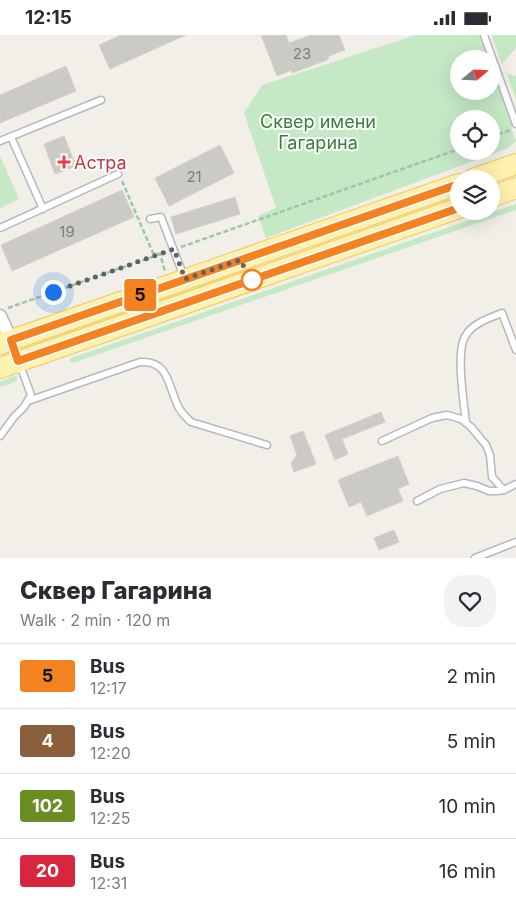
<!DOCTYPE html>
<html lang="en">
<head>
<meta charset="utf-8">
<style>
  body { margin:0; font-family:Inter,sans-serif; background:#f2f2f3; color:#2b2b33; height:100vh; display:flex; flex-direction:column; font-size:19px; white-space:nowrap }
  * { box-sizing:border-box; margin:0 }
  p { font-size:16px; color:#7c7c81 }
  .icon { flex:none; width:28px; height:28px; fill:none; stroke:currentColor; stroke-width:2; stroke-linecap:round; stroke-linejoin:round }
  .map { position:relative; height:523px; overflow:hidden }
  .sheet { display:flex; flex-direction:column; background:#fff; flex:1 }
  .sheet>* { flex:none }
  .badge { padding:0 10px; border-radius:4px; font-size:18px; line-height:32px }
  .needle { width:32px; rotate:71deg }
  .fabs { position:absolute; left:450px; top:15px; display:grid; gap:10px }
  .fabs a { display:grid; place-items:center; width:50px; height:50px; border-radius:50%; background:#fff; box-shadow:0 5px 20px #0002; font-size:25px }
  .you { position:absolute; width:25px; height:25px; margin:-12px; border:4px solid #fff; border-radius:50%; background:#1a73e8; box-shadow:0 0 0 8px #1a73e833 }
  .map>.badge { position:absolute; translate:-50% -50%; box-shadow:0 0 0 2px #fff }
  .round { display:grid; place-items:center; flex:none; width:52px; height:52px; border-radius:20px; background:#f2f2f3 }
  .overview { display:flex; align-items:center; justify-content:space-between; height:85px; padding:0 20px }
  h1 { font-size:24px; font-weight:800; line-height:38px }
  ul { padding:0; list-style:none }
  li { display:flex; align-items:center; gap:15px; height:65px; padding:0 20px; border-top:1px solid #e1e1e2 }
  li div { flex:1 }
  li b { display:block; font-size:19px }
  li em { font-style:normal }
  li .badge { min-width:55px; font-weight:700; text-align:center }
  .status { display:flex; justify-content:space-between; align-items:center; height:35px; padding:0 25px; background:#fff; direction:ltr }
  .status svg { height:14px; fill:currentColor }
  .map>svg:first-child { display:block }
</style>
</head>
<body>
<div class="status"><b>12:15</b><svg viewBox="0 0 49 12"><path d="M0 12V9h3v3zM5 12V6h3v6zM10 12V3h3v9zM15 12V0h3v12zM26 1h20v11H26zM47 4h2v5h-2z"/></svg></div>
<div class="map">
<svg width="516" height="523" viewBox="0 0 516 523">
  <rect width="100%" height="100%" fill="#f1efe8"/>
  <g fill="#c5e8c5" fill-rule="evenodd">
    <path d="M416,0H481L489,24H459V56H491V30L513,91L511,92L516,106L508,113L266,203L258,181L276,173L244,78L262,50ZM459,84H491V116H459Z"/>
    <path d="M493,0H516V13L502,29L492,2Z"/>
    <path d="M507,39L516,41V64Z"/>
    <path d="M0,121L19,164L0,173Z"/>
    <path d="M516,169V175L73,328L69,326L71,323Z"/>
    <path d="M14,341L17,342V346L0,352V347Z"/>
  </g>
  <g fill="#cccac5" stroke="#d6d1c6">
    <path d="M121,0H186L110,34L99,10Z"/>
    <path d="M261,0H286L289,8L311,0H339L345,15L329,21L327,25L292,38V35L277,41Z"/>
    <path d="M66,31L76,56L0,88V60Z"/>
    <path d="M64,101L76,131L55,139L44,109Z"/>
    <path d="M220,110L234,138L169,171L155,143Z"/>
    <path d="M122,155L134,182L12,236L1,210Z"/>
    <path d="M235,162L240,179L176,199L171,182Z"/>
    <path d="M381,377L385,387L342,404L348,419L335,425L325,400Z"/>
    <path d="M303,396L316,429L294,437L291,428L297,420L290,401Z"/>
    <path d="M398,421L409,449L398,454L403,466L367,481L361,467L349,472L338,445Z"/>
    <path d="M394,495L399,507L379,515L374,503Z"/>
  </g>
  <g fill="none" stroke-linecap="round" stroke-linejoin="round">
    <defs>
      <g id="lane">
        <path d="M484,0L516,89"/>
        <path d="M11,102L43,174"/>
        <path d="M0,106L101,65"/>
        <path d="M150,184L161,182L184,242"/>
        <path d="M0,193L118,139"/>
        <path d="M28,366L140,327C169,325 168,351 178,371C181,378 186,382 191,387L267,410"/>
        <path d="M466,388C464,368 455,315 466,300C473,288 490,283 502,278L516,315"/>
        <path d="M0,401L14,382L24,372L31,360L20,330"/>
        <path d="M382,406L432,383L447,380L461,384L471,392L486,410L490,420L492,442L504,455"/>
        <path d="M417,466L440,454L464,448L477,451L489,456H497L504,455L516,449"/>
        <path d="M475,523L516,507"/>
      </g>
      <path id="street" d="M0,281L11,305"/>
      <g id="primary">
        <path d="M473,144L516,129"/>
        <path d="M491,162L516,153"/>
        <path d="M0,309L459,149"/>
        <path d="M0,333L459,173"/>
      </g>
    </defs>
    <use href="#lane" stroke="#b5b8bc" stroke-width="9"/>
    <use href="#street" stroke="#b5b8bc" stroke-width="15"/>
    <use href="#primary" stroke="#f2c960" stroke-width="22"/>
    <g stroke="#9cc7a9" stroke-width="2.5" stroke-dasharray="5 2.5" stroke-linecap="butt">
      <path d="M491,102L511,95"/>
      <path d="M122,146L153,218L160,219L165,236"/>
      <path d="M181,212L459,114"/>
      <path d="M8,273L166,217"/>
    </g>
    <use href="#lane" stroke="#fff" stroke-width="6"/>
    <use href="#street" stroke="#fff" stroke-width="12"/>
    <use href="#primary" stroke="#fff2af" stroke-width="20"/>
  </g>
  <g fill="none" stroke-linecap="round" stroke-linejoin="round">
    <defs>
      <path id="line" d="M459,149L11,305L18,326L459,173"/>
    </defs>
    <use href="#line" stroke="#fff" stroke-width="11"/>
    <use href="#line" stroke="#f58220" stroke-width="8"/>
    <path stroke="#5f6368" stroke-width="5" stroke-dasharray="0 9" d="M53,257L174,214L185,244L240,225L252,245"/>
  </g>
  <path fill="#e0444e" stroke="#fff" stroke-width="2" d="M61.5 119.5h5v5h5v5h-5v5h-5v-5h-5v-5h5z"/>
  <circle fill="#fff" stroke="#f58220" stroke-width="2.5" cx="252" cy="245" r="10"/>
  <g text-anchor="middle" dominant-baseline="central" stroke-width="4" stroke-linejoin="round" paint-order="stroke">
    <g font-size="15" fill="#7a7d7f">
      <text x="302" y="18">23</text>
      <text x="194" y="141">21</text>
      <text x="67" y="196">19</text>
    </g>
    <g font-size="18" fill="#348238" stroke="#fff">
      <text x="318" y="86">Сквер имени<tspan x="318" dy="21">Гагарина</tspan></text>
    </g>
    <g font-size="18" fill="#be3a42" stroke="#fff" text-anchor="start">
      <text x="74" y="127">Астра</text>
    </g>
  </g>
</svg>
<div class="fabs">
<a><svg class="needle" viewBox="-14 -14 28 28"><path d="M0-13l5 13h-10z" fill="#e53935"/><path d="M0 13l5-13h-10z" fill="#7c7c81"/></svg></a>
<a><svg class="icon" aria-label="locate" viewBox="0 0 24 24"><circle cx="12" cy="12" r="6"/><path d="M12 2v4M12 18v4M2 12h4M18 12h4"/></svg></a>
<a><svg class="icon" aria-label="layers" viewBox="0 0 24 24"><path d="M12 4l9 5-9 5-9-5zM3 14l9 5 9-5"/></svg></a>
</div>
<div class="you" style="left:53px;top:257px"></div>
<b class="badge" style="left:140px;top:260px;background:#f58220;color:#111">5</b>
</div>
<section class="sheet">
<div class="overview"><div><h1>Сквер Гагарина</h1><p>Walk · 2 min · 120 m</p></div><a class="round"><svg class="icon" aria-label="heart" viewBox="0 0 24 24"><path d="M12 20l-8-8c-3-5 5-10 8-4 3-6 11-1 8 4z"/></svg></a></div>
<ul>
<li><span class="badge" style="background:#f58220;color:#111">5</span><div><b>Bus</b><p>12:17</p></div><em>2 min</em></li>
<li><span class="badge" style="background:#8b5e3c;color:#fff">4</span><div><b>Bus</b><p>12:20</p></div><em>5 min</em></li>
<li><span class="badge" style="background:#6b8e23;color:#fff">102</span><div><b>Bus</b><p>12:25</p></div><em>10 min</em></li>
<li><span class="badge" style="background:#d7263d;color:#fff">20</span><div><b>Bus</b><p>12:31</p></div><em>16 min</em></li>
</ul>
</section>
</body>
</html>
